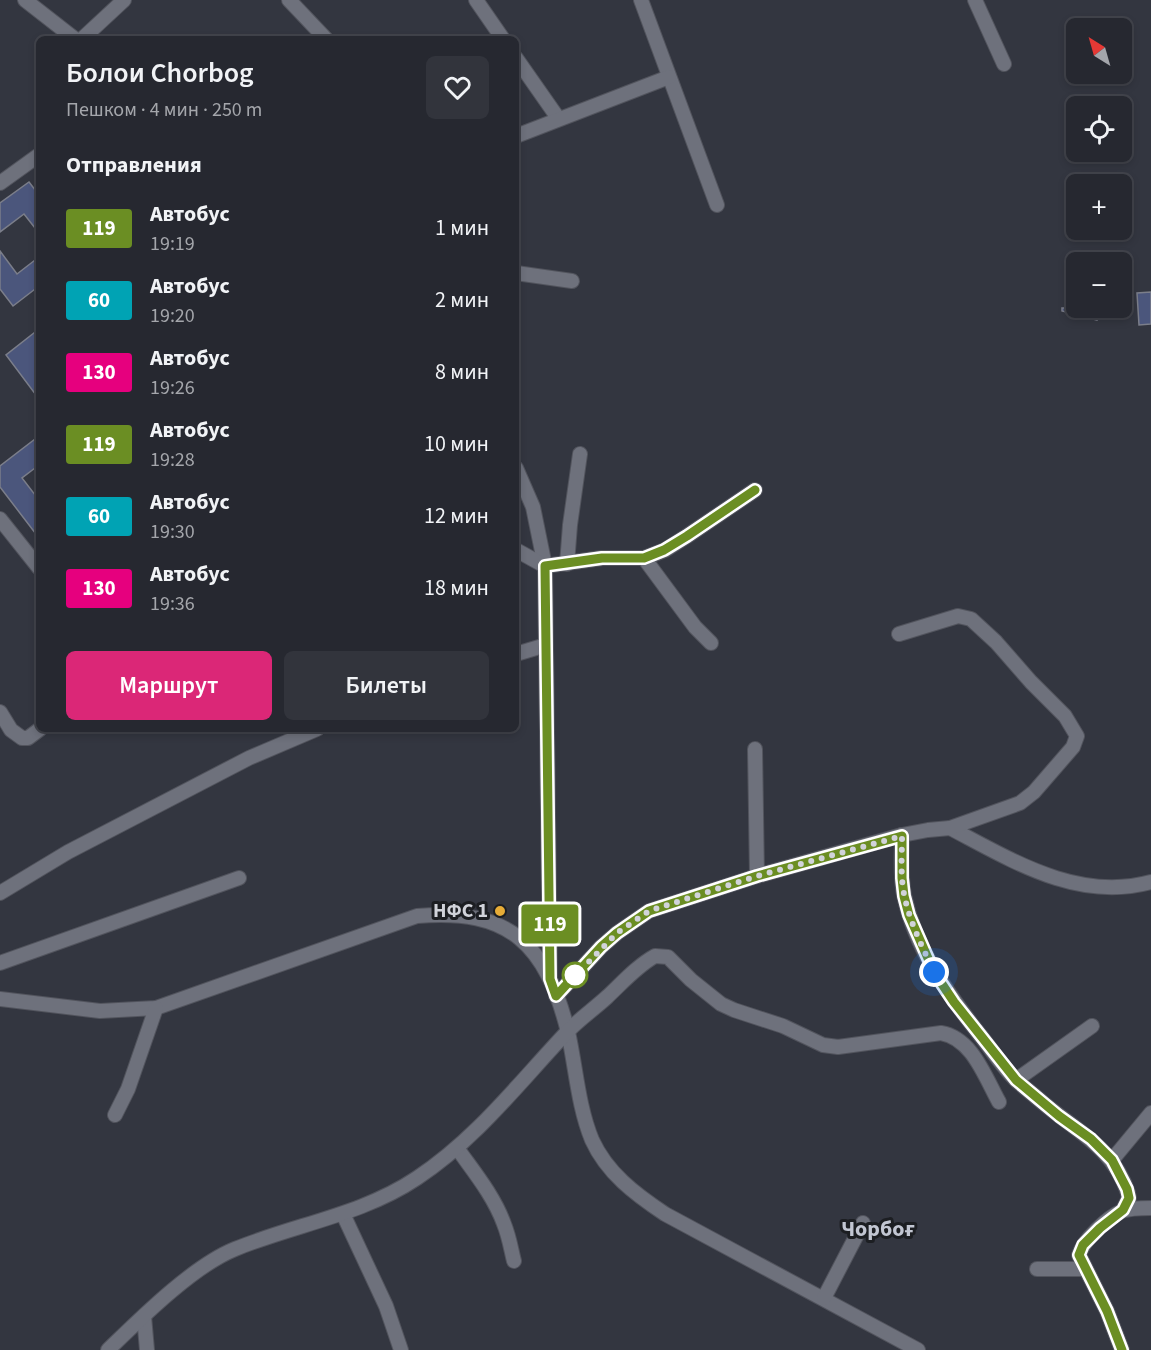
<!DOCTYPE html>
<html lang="ru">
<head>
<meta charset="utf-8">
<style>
  body { margin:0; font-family:"Source Sans 3",sans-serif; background:#32343c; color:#f1f3f6; height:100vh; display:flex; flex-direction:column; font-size:22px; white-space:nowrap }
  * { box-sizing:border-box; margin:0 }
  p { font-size:20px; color:#a4a6ab }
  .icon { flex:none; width:33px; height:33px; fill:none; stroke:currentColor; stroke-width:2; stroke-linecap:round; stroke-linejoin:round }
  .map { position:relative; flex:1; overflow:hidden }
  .drawer { position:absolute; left:36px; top:36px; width:483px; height:696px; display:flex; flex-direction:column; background:#262830; border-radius:9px; box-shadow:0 3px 9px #0003,0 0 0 2px #42444c }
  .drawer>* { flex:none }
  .badge { padding:0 12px; border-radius:4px; font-size:21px; line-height:39px }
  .needle { width:39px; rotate:323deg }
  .controls { position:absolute; left:1066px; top:18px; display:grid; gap:12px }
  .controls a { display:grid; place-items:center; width:66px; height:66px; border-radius:9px; background:#262830; box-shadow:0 3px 9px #0003,0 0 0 2px #42444c; font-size:30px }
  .you { position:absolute; width:30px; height:30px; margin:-15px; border:4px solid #fff; border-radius:50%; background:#1a73e8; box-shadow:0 0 0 9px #1a73e833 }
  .map>.badge { position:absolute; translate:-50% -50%; box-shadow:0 0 0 3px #fff }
  h2 { padding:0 30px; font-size:22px; line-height:54px }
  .round { display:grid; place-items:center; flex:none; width:63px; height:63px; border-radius:9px; background:#32343c }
  .overview { display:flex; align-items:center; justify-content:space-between; height:102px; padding:0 30px }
  h1 { font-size:28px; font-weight:600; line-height:45px }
  .button { display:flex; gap:12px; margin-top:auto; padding:12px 30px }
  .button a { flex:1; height:69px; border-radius:9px; background:#db2777; color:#fff; font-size:24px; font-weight:600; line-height:69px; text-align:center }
  .button a+a { background:#32343c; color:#f1f3f6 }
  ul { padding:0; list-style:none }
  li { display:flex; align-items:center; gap:18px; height:72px; padding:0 30px }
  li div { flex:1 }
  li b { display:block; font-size:22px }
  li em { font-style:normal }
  li .badge { min-width:66px; font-weight:700; text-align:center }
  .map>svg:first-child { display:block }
</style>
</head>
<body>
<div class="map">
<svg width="1151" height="1350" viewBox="0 0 1151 1350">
  <rect width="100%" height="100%" fill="#333640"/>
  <g fill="#4b567c" stroke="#7b7e8a" stroke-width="1.5">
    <path d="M29,182L39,195V233L24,214L0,232V203Z"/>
    <path d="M0,251L17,274L39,257V286L13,306L0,289Z"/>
    <path d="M1151,292V324L1139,325L1137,293Z"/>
    <path d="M1062,308H1100L1097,320L1062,311Z"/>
    <path d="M39,329V399L6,355Z"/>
    <path d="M39,436V465L22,478L39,500V538L0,487V466Z"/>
  </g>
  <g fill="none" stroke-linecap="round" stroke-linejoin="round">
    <defs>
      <g id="minor">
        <path d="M25,0L75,39"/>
        <path d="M289,0L326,39"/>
        <path d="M476,0L503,39"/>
        <path d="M641,0L717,205"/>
        <path d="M975,0L1004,64"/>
        <path d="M82,39L124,0"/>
        <path d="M516,58L558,118"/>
        <path d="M516,136L669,77"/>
        <path d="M0,183L39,155"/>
        <path d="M516,273L572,281"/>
        <path d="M516,468L533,507L545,566L550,977"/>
        <path d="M0,519L39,568"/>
        <path d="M516,550L545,566L602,558H644L665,550L687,536L755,490"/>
        <path d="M644,558L695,627L711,643"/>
        <path d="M567,564L570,525L580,454"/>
        <path d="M516,654L546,645"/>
        <path d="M0,712L11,730L22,738H28L40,729"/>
        <path d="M755,749L757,876"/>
        <path d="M950,828C1013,861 1078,902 1151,882"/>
        <path d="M902,835C902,855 900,875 904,895C915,948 947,993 980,1035C992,1050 1003,1068 1017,1081C1025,1088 1034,1095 1042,1102C1075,1130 1114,1148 1128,1193L1129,1198L1123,1210"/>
        <path d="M0,893L68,852L249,758L317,729"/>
        <path d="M0,963L239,878"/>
        <path d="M556,996L601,947L617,933L649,911L757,876L902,835L928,830L950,828L1020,803L1034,792L1073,747L1077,736L1065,716L1031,682L996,642L971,619L958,616L899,634"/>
        <path d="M0,999L100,1011L156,1008L417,916C510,908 546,944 568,1032C576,1068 578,1106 592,1140C607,1173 635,1194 665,1214L918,1350"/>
        <path d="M1016,1080L1092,1026"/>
        <path d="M115,1115L128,1089L156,1008"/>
        <path d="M457,1148C474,1172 494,1196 504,1224C509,1236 511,1249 514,1261"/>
        <path d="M1112,1160L1151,1113"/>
        <path d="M343,1214L386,1306L401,1350"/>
        <path d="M1037,1269H1085"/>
        <path d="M824,1298L863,1223"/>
        <path d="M144,1316L147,1350"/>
        <path d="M108,1350C141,1318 193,1266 235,1249C296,1224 362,1215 417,1178C476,1139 518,1084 566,1033C578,1020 594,1009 607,997C622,983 637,966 655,956L668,957L691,980L721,1004L734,1010L783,1026L823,1045L838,1047L941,1033C972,1038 985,1077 999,1102"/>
        <path d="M1122,1350L1107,1311L1079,1255C1083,1240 1108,1217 1122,1211C1130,1208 1142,1208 1151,1208"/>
      </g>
    </defs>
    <use href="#minor" stroke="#52545d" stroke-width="16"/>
    <use href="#minor" stroke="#6e717c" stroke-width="14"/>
  </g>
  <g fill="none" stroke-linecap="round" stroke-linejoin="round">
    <defs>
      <path id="line" d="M755,490L687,536L664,550L644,558H602L545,566L550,979L556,996L601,947L617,933L649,911L757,876L902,836V878L904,896L909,915L934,972L954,1002L1016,1080L1059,1116L1091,1139L1112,1160L1127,1189L1129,1198L1123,1210L1100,1228L1083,1245L1079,1255L1107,1311L1122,1350"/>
    </defs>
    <use href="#line" stroke="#fff" stroke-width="14"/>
    <use href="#line" stroke="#6b8e23" stroke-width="9"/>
    <path stroke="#d1d3da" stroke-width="6" stroke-dasharray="0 10.8" d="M575,975L571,980L617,933L649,911L757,876L902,836C902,850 901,864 902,878C904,911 920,942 934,972"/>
  </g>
  <circle fill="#e7ac37" stroke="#1c1e22" stroke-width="2" cx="500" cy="911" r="6"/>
  <circle fill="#fff" stroke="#6b8e23" stroke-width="3" cx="575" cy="975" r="12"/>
  <g text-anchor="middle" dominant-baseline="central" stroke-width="6" stroke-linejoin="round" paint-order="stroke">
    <g font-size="20" font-weight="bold" fill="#d1d3da" stroke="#1c1e22" text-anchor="end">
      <text x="488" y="911">НФС 1</text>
    </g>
    <g font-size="22" font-weight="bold" fill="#c2c6d2" stroke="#1c1e22">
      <text x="878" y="1229">Чорбоғ</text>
    </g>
  </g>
</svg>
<div class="controls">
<a><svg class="needle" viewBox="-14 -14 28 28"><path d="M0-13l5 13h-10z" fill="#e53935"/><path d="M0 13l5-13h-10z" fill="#a4a6ab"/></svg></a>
<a><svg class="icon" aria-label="locate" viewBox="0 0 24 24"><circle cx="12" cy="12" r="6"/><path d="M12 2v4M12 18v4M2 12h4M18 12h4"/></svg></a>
<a>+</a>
<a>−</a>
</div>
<div class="you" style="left:934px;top:972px"></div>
<b class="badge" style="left:550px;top:924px;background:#6b8e23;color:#fff">119</b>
<section class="drawer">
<div class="overview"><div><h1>Болои Chorbog</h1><p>Пешком · 4 мин · 250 m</p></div><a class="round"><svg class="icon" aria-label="heart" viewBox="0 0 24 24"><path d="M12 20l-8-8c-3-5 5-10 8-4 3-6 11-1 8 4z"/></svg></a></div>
<h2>Отправления</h2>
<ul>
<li><span class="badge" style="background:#6b8e23;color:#fff">119</span><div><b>Автобус</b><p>19:19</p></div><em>1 мин</em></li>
<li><span class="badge" style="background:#00a3b4;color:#fff">60</span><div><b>Автобус</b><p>19:20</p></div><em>2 мин</em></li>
<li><span class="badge" style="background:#e6007e;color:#fff">130</span><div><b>Автобус</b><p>19:26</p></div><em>8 мин</em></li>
<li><span class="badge" style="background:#6b8e23;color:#fff">119</span><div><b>Автобус</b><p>19:28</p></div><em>10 мин</em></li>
<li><span class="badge" style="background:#00a3b4;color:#fff">60</span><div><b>Автобус</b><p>19:30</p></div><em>12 мин</em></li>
<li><span class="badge" style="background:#e6007e;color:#fff">130</span><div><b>Автобус</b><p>19:36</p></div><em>18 мин</em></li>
</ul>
<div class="button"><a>Маршрут</a><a>Билеты</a></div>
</section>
</div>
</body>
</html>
